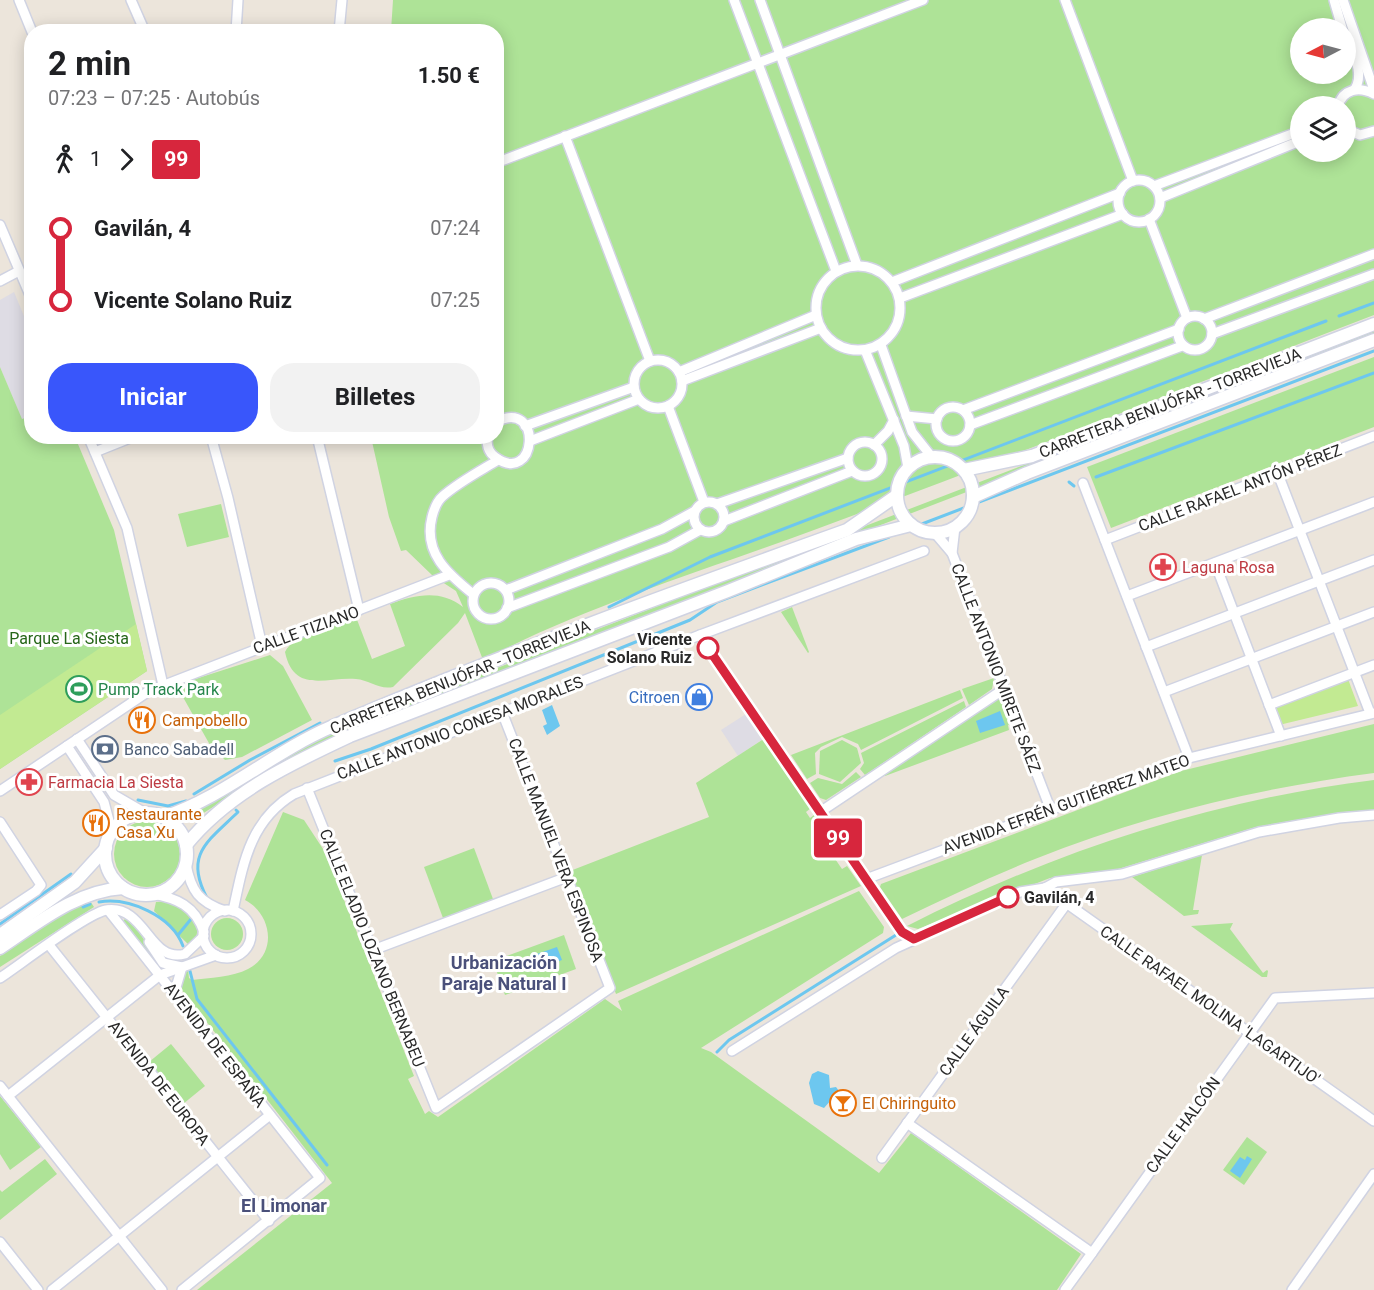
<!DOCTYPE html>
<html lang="es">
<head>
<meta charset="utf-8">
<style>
  body { margin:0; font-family:Roboto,sans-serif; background:#f2f2f2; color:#202124; height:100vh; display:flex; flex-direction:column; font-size:22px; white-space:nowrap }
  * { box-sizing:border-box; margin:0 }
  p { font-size:20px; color:#757577 }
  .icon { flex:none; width:33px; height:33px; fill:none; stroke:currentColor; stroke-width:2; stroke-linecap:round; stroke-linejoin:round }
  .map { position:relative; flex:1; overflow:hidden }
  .panel { position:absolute; left:24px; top:24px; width:480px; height:420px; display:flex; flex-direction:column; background:#fff; border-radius:24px; box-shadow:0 3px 15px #0003 }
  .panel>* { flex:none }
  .badge { padding:0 12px; border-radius:4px; font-size:21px; line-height:39px }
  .needle { width:39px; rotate:264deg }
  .buttons { position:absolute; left:1290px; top:18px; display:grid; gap:12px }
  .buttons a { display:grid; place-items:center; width:66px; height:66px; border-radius:50%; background:#fff; box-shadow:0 3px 15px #0003; font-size:30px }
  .map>.badge { position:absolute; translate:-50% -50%; box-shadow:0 0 0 3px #fff }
  .legs { display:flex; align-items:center; gap:9px; height:66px; padding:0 24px; font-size:20px }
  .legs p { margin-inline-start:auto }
  .headline { display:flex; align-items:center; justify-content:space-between; height:102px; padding:0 24px }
  h1 { font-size:33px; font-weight:700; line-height:45px }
  .primary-button { display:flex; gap:12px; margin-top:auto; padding:12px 24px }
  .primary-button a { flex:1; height:69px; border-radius:24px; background:#3956fb; color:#fff; font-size:24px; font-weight:700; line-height:69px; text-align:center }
  .primary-button a+a { background:#f2f2f2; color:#202124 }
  ul { padding:0 24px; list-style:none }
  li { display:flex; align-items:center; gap:21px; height:72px; font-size:22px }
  li i { display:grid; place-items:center; width:9px; height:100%; margin:0 8px; background:currentColor }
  li i::after { content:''; width:15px; height:15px; margin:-8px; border:4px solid; border-radius:50%; background:#fff }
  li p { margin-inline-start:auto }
  li:first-child i { background:linear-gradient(#0000 50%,currentColor 0) }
  li:last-child i { background:linear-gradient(currentColor 50%,#0000 0) }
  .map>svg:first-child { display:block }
</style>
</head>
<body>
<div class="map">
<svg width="1374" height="1290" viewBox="0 0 1374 1290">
  <rect width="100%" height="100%" fill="#ece5db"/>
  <g fill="#dedce4">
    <path d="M14,292L31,333V416L22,420L0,367V300Z"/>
    <path d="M746,714L763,739L738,756L721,730Z"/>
  </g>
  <g fill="#aee397" fill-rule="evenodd">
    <path d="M393,0H1374V315C1187,387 1001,461 814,530C703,571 588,605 483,660L465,613L458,623L393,687C379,690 369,680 356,679C328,676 294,695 285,652C293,634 337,624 356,617L372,659L405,646L390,604C415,595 440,589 463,607L456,591L433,576L406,550L401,551L389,517L371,437L496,436V32L391,31ZM1300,28H1346V74H1300ZM1300,106H1346V152H1300Z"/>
    <path d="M1374,330V335L359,726L279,765L202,814L199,809L285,757L354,723Z"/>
    <path d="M1374,357V427L1111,528L1087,467Z"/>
    <path d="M0,367L22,419L31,416L32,436L75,437L114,530L147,671L0,769Z"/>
    <path d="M221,504L229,537L187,547L178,514Z"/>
    <path d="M792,607L809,652L808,653L781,612Z"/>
    <path d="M270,655L283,666L312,720L242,757L225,760L210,745L179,690L186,682Z"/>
    <path d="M994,678L992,689L969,705L962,689Z"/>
    <path d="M960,690L963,698L861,750L858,744L842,737L821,747L815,753L816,774L807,779L791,755Z"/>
    <path d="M999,697H1003L1013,723L1008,725L1009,730L885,776V773Z"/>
    <path d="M964,701L966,707L865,775L860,769L864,763L861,753Z"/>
    <path d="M1374,724V773C1259,788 1142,816 1035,859C990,877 946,898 902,919L880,887L881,884L1181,771Z"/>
    <path d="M765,738L811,808L806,812L810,818L814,815L834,846L829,850L842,869L847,866L861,886L616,994L570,871L709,817L696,783Z"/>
    <path d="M842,740L857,748L861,763L840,782L819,774L820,751Z"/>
    <path d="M856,772L861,777L826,800L820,798L810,783L818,778L842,784Z"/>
    <path d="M1374,780V810L1343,812L1256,827L1115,870L1050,878L918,929L907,926C1053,852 1212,800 1374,780Z"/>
    <path d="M283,812L304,820L325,852L414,1076L408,1079L425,1114L429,1111L438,1117L605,999L622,1011L618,1001L859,891L884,927L883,933L701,1048L711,1052L879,1173L911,1133L1081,1254L1057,1290H197L332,1183L181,989L180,982L188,969L189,978L192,980C209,978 233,977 248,969C278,954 272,914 245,900Z"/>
    <circle cx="147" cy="854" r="33"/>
    <path d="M474,848L493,899L443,918L424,867Z"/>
    <path d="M1202,855L1193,910H1199L1198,914L1184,916L1132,877Z"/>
    <path d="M90,901L94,907L0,967V956L61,915Z"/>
    <path d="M169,901C190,912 207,922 191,947L154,911L156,902Z"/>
    <circle cx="227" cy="934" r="16"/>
    <path d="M125,919C144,930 149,955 165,969L161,971L123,921Z"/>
    <path d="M1233,923L1230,929L1263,973L1267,970L1268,971L1267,977H1262L1191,926Z"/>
    <path d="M564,935L576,969L505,995L493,961Z"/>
    <path d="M171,1044L205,1086L183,1104L149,1062Z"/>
    <path d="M0,1096L41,1147L10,1170L0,1154Z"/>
    <path d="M1247,1137L1267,1152L1244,1185L1223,1170Z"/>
    <path d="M45,1159L57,1174L0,1220V1190L2,1192Z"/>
  </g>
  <g fill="#c2ea92">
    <path d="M136,624L147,671L0,769V715Z"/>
    <path d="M1348,679L1358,706L1279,725L1273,708Z"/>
  </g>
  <g fill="#6dc7ef">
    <path d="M552,705L560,726L547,735L543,726L547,724L542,710Z"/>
    <path d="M1000,711L1005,725L980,733L976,721Z"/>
    <path d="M557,947L562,960L536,970L531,956Z"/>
    <path d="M818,1071L829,1075L830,1088L836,1087L839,1091L824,1108L814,1104L809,1083L812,1074Z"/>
    <path d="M1247,1156L1252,1159L1240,1178L1230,1171L1240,1157L1245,1160Z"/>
  </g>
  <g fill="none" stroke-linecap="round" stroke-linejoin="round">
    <g stroke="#6dc7ef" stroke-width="3">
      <path d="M1339,316L1374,303"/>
      <path d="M1096,477L1374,373"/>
      <path d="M1069,482L1074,486"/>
      <path d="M914,527L1374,351"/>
      <path d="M609,607L710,557L1326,321"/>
      <path d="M335,761L371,749L690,620L717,602L889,537"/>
      <path d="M194,794L250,760L320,723"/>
      <path d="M138,800L168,806L186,801"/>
      <path d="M207,898C184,855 207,842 238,812L236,810"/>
      <path d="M99,902C129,897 172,916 183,946"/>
      <path d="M83,907L90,904"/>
      <path d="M0,924L71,874"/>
      <path d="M178,935L191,919"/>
      <path d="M190,971L197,999L327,1165"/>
      <path d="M717,1052L729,1040L896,935"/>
    </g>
    <defs>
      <g id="street">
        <path d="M19,0L32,32"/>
        <path d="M131,0L145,32"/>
        <path d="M734,0L836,271"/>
        <path d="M760,0L857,265"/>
        <path d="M1065,0L1133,181"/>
        <path d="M1334,0L1342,28"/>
        <path d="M1343,0L1374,90"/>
        <path d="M236,32L238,0"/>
        <path d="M339,32L342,0"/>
        <path d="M1346,36C1352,53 1365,72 1355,89"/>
        <path d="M1338,106C1343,89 1359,86 1374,94"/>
        <path d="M1346,129L1360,135L1374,131"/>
        <path d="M565,136L650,361"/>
        <path d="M496,163L923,0"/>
        <circle cx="1139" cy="201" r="21"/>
        <path d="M1154,186L1300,131"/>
        <path d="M1160,198L1300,141"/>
        <path d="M1149,219L1187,318"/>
        <path d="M0,225L32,300"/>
        <circle cx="858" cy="308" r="42"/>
        <path d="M0,281L19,271"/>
        <path d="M892,282L1120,193"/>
        <path d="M900,298L1123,214"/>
        <circle cx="1195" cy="333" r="17"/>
        <path d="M1204,319L1374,254"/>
        <path d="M1212,334L1374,274"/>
        <path d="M881,345L912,432L931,456"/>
        <path d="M865,350L904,446L908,468"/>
        <circle cx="658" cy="384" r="24"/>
        <path d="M679,372L816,315"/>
        <path d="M682,381L821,328"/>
        <path d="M668,406L704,502"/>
        <circle cx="953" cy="424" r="17"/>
        <path d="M963,410L1179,329"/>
        <path d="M906,416L937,419"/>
        <path d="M970,425L1182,346"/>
        <path d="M525,426L634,387"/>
        <path d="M88,436L127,528L163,685"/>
        <path d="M211,436L228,498L262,646"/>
        <path d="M317,436L359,610"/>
        <path d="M488,436C486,444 488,452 495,457C537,488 544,397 496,422"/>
        <path d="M530,441L639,399"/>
        <circle cx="865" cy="459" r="17"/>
        <path d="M874,445L888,431L894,420"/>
        <path d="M95,452L135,436"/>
        <path d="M1278,474L1370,713"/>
        <path d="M1083,483L1189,758"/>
        <circle cx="709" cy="517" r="15"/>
        <path d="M717,504L848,458"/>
        <path d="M724,521L852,471"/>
        <path d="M955,527L952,553L1050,808"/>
        <path d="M935,533L952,553"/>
        <path d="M1105,540L1374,436"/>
        <path d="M1215,563L1281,736"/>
        <circle cx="491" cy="601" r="18"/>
        <path d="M506,590L662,529L695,511"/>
        <path d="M473,594C448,574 423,553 432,517C434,509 437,501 443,496C459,482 480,471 498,460"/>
        <path d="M1127,596L1374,502"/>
        <path d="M507,608L669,547L700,530"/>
        <path d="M700,635L899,928L914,939"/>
        <path d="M1146,647L1374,560"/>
        <path d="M1164,692L1374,612"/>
        <path d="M1269,705L1374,665"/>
        <path d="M77,739L114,795L145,813"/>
        <path d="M67,746L104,802L112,832"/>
        <path d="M307,788L436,1108L610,988L502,712"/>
        <path d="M0,791L149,691L449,575"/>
        <path d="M820,812L1004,689"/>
        <path d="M0,822L41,885L36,891L0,915"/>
        <path d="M186,864C191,891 199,902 225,911"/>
        <path d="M866,879L1189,758L1374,713"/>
        <path d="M1045,888L1374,1121"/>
        <path d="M1045,888L1056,882L1122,874L1259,832L1339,818L1374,815"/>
        <path d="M152,894C177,898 195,906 204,932"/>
        <path d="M108,910L320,1178L182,1290"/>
        <circle cx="227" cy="934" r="24"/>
        <path d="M233,911C243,864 250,820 294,794L700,635L924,551"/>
        <path d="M149,942L163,963L182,967L174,994"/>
        <path d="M49,945L269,1221"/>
        <path d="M373,950L567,877"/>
        <path d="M0,978C21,964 86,914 106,910C146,904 149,964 185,954L204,936"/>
        <path d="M732,1051L896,948L1020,892L1045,888"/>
        <path d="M0,1086L162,1290"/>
        <path d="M8,1096L160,975L216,955"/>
        <path d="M907,1123L1092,1253L1065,1290"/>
        <path d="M882,1158L1067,903"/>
        <path d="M0,1242L38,1290"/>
        <path d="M1092,1253L1275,998L1374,993"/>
        <path d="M52,1290L270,1115"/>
        <path d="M1292,1290L1374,1174"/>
      </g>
      <g id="secondary">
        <circle cx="935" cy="495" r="38"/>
        <path d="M964,470L1032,456L1374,324"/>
        <path d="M973,497L1027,473L1374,340"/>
        <circle cx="146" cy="854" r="41"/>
        <path d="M164,817C224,797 273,752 331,727C500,655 674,592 847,530L896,496"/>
        <path d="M186,845C228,793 290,764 350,736L728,591L856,539L911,525"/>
        <path d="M0,935L75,882L106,848"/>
        <path d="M0,948C38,923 76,891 123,888"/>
      </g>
    </defs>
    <use href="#street" stroke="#d0d3e2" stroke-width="12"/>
    <use href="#secondary" stroke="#d0d3e2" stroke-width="15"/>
    <use href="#street" stroke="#fff" stroke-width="9"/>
    <use href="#secondary" stroke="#fff" stroke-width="12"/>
  </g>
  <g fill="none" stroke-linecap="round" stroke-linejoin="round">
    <defs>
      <path id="line-1" d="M708,648L902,932L914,939L1008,897"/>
    </defs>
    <use href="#line-1" stroke="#fff" stroke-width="14"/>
    <use href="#line-1" stroke="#d7263d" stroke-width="9"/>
  </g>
  <defs>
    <symbol id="pharmacy-ring" viewBox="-11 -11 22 22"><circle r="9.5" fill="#fff" stroke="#e0444e" stroke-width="1.5"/><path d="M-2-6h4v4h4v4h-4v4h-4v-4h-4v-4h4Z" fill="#e0444e"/></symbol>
    <symbol id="stadium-ring" viewBox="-11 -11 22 22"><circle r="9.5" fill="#fff" stroke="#2e9e5b" stroke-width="1.5"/><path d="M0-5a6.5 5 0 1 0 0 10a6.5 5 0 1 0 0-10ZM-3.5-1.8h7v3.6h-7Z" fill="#2e9e5b"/></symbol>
    <symbol id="shop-ring" viewBox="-11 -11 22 22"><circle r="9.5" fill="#fff" stroke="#3f7fe0" stroke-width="1.5"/><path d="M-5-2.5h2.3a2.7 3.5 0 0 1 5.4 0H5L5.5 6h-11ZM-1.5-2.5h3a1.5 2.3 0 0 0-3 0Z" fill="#3f7fe0"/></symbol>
    <symbol id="restaurant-ring" viewBox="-11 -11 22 22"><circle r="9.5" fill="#fff" stroke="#e8710a" stroke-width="1.5"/><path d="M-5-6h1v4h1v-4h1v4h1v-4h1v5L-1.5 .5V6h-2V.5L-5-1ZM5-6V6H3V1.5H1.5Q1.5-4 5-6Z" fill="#e8710a"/></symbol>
    <symbol id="bank-ring" viewBox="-11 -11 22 22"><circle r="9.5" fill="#fff" stroke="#5c6f8a" stroke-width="1.5"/><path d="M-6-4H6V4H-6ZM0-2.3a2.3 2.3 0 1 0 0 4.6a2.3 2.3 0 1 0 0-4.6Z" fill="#5c6f8a"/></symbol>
    <symbol id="bar-ring" viewBox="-11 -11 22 22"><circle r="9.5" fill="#fff" stroke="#e8710a" stroke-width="1.5"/><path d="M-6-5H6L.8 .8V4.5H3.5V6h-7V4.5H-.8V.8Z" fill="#e8710a"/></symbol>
  </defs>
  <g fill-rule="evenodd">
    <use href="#pharmacy-ring" x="1148" y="552" width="30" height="30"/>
    <use href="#stadium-ring" x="64" y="674" width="30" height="30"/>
    <use href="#shop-ring" x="684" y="682" width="30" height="30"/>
    <use href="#restaurant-ring" x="127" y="705" width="30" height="30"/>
    <use href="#bank-ring" x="90" y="734" width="30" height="30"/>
    <use href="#pharmacy-ring" x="14" y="767" width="30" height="30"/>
    <use href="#restaurant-ring" x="81" y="808" width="30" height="30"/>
    <use href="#bar-ring" x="828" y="1088" width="30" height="30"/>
  </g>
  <g fill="#fff" stroke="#d7263d" stroke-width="3">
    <circle cx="708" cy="648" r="10"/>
    <circle cx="1008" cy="897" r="10"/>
  </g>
  <g text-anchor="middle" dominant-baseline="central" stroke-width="6" stroke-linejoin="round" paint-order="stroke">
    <g font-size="16" fill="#292929" stroke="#fff">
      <text transform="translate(1170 403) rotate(-21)">CARRETERA BENIJÓFAR - TORREVIEJA</text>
      <text transform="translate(1240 488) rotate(-21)">CALLE RAFAEL ANTÓN PÉREZ</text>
      <text transform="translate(306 630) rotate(-20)">CALLE TIZIANO</text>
      <text transform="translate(996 668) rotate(69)">CALLE ANTONIO MIRETE SÁEZ</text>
      <text transform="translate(460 677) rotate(-22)">CARRETERA BENIJÓFAR - TORREVIEJA</text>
      <text transform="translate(460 728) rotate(-21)">CALLE ANTONIO CONESA MORALES</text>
      <text transform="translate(1066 804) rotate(-20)">AVENIDA EFRÉN GUTIÉRREZ MATEO</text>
      <text transform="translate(556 850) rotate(69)">CALLE MANUEL VERA ESPINOSA</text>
      <text transform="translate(372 948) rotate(68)">CALLE ELADIO LOZANO BERNABEU</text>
      <text transform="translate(1210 1005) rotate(35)">CALLE RAFAEL MOLINA 'LAGARTIJO'</text>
      <text transform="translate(974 1031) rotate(-54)">CALLE ÁGUILA</text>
      <text transform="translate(215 1045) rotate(52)">AVENIDA DE ESPAÑA</text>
      <text transform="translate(159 1083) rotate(52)">AVENIDA DE EUROPA</text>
      <text transform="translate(1183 1125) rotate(-54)">CALLE HALCÓN</text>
    </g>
    <g font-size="16" fill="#be3a42" stroke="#fff" text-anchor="start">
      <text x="1182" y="567">Laguna Rosa</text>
      <text x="48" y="782">Farmacia La Siesta</text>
    </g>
    <g font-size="16" fill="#266619" stroke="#fff">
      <text x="69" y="638">Parque La Siesta</text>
    </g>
    <g font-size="16" font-weight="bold" fill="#292929" stroke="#fff" text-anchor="end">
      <text x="692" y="639">Vicente<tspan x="692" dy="18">Solano Ruiz</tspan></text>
      <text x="1024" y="897" text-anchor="start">Gavilán, 4</text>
    </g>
    <g font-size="16" fill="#27864d" stroke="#fff" text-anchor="start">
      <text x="98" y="689">Pump Track Park</text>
    </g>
    <g font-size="16" fill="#366cbe" stroke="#fff" text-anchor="end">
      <text x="680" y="697">Citroen</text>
    </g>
    <g font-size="16" fill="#c56008" stroke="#fff" text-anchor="start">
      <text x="162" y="720">Campobello</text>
      <text x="116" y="814">Restaurante<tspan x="116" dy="18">Casa Xu</tspan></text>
      <text x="862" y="1103">El Chiringuito</text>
    </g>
    <g font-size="16" fill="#4e5e75" stroke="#fff" text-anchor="start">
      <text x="124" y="749">Banco Sabadell</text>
    </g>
    <g font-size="18" font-weight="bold" fill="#4a507a" stroke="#fff">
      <text x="504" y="962">Urbanización<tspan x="504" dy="21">Paraje Natural I</tspan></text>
      <text x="284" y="1205">El Limonar</text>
    </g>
  </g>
</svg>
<div class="buttons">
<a><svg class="needle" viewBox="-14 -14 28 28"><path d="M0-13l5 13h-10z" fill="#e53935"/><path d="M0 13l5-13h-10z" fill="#757577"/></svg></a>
<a><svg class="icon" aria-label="layers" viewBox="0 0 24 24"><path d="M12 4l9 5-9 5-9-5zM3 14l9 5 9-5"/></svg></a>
</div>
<b class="badge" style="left:838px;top:838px;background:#d7263d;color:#fff">99</b>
<section class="panel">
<div class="headline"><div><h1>2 min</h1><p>07:23 – 07:25 · Autobús</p></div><b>1.50 €</b></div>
<div class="legs"><svg class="icon" aria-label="walk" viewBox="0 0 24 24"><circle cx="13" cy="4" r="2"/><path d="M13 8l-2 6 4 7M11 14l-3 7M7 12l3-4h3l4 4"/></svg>1<svg class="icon" aria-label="forward" viewBox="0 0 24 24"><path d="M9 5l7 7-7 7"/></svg><b class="badge" style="background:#d7263d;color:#fff">99</b></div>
<ul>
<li><i style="color:#d7263d"></i><b>Gavilán, 4</b><p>07:24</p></li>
<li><i style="color:#d7263d"></i><b>Vicente Solano Ruiz</b><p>07:25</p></li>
</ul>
<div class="primary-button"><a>Iniciar</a><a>Billetes</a></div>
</section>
</div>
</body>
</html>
